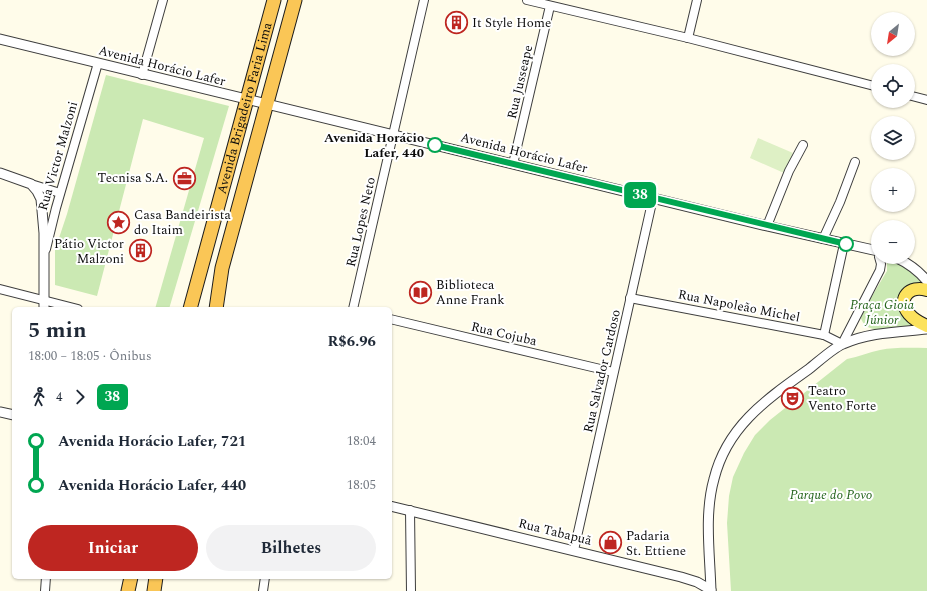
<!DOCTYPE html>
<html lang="pt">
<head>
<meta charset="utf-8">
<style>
  body { margin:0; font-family:Spectral,serif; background:#f2f2f3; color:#1f2937; height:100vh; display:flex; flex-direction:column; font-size:15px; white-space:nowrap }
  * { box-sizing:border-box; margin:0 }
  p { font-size:13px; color:#747a83 }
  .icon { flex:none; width:22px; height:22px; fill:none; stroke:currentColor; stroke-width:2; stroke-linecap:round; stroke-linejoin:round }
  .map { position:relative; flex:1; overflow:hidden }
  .drawer { position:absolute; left:12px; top:307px; width:380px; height:272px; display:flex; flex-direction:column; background:#fff; border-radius:6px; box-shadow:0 1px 3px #0004 }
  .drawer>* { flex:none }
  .badge { padding:0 8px; border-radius:6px; font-size:14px; line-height:26px }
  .needle { width:26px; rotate:210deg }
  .controls { position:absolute; left:871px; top:12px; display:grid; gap:8px }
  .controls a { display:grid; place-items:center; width:44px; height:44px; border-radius:50%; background:#fff; box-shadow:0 1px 3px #0004; font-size:20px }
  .map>.badge { position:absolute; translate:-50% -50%; box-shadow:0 0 0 2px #fff }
  .legs { display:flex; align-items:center; gap:6px; height:44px; padding:0 16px; font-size:13px }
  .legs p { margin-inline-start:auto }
  .head { display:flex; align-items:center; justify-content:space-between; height:68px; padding:0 16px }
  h1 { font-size:22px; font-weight:700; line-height:30px }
  .primary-button { display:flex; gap:8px; margin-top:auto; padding:8px 16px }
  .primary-button a { flex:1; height:46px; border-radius:24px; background:#be2621; color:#fff; font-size:16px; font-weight:700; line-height:46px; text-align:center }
  .primary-button a+a { background:#f2f2f3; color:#1f2937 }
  ul { padding:0 16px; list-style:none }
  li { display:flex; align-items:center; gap:14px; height:44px; font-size:15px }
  li i { display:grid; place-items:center; width:6px; height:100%; margin:0 5px; background:currentColor }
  li i::after { content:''; width:10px; height:10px; margin:-5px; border:3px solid; border-radius:50%; background:#fff }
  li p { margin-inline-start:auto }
  li:first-child i { background:linear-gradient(#0000 50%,currentColor 0) }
  li:last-child i { background:linear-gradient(currentColor 50%,#0000 0) }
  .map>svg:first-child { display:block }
</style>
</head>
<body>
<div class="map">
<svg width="927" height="591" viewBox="0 0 927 591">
  <rect width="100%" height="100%" fill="#fffcea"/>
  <g fill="#cbe9b3">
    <path d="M106,75L229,106L169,309H155L204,138L143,119L97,296L55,285V250L67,214Z"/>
    <path d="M887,258C904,264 912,271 924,284L902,293L919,327C908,328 879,332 870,328C864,326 862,321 860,316L887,271Z"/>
    <path d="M927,348V591H731L727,523L729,496L733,477L744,453L755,435L770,420L847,359C859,357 869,352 880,350C895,347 912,348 927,348Z"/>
  </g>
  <path fill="#def0c5" d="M758,138L793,153L784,173L750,158Z"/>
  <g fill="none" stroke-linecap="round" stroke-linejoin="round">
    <defs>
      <g id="minor">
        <path d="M527,0L688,38L878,87"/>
        <path d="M688,38L697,0"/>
        <path d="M142,75L163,0"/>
        <path d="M908,95L927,100"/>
        <path d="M513,164L550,6"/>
        <path d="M31,184L60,193"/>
        <path d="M767,226L789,171L803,145"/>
        <path d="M823,239L840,202L855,162"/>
        <path d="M46,249L56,208L98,63"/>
        <path d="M0,289L78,309"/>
        <path d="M630,298L824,335L842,344"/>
        <path d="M353,309L424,0"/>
        <path d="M390,319L613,372"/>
        <path d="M824,335L844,244"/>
        <path d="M842,344L880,270L881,264L879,257"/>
        <path d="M410,510L411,591"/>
        <path d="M574,550L653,198"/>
        <path d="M45,591L46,577"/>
        <path d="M263,591L265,577"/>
      </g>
      <g id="tertiary">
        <path d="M0,39L767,226L878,251"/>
        <path d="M0,173L31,184L37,191L41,199L44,233V309"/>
        <path d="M895,257C908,263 918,270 927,281"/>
        <path d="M0,412L14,415"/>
        <path d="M390,506L681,577L697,582L711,590"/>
        <path d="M711,591C710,555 704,514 714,479C727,426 767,399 809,369C818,362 833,348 843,344C869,332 900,332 927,329"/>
      </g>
      <path id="primary" d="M927,290C910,285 896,298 909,314C914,320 920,323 927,326"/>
      <g id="trunk">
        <path id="s1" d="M190,309L274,0"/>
        <path d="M216,309L222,268L295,0"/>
        <path d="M128,591L131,577"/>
        <path d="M154,591L156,577"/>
      </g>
    </defs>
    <use href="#minor" stroke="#3e3e3e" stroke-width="10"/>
    <use href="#tertiary" stroke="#3e3e3e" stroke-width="11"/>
    <use href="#primary" stroke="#1c1c1c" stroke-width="14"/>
    <use href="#trunk" stroke="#1c1c1c" stroke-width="15"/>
    <use href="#minor" stroke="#fff" stroke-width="8"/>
    <use href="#tertiary" stroke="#fff" stroke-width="9"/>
    <use href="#primary" stroke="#fce25d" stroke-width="12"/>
    <use href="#trunk" stroke="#fac656" stroke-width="13"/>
  </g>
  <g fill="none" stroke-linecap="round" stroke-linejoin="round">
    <defs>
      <path id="line-1" d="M435,145L846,244"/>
    </defs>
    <use href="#line-1" stroke="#fff" stroke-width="9"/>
    <use href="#line-1" stroke="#00a651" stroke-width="6"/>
  </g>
  <defs>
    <symbol id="building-ring" viewBox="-11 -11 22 22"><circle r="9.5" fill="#fff" stroke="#be2621" stroke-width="1.5"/><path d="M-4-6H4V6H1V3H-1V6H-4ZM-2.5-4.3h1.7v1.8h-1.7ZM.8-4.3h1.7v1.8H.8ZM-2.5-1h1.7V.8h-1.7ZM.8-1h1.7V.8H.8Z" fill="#be2621"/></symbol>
    <symbol id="office-ring" viewBox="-11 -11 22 22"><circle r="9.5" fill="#fff" stroke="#be2621" stroke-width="1.5"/><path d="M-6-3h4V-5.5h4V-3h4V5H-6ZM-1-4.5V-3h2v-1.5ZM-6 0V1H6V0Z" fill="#be2621"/></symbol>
    <symbol id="sight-ring" viewBox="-11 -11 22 22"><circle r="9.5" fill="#fff" stroke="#be2621" stroke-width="1.5"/><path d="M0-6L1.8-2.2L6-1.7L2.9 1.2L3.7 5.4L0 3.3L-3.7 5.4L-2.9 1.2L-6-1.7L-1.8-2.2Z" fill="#be2621"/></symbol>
    <symbol id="library-ring" viewBox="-11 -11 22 22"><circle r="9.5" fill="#fff" stroke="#be2621" stroke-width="1.5"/><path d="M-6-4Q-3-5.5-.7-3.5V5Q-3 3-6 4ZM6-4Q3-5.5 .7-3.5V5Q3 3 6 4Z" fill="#be2621"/></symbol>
    <symbol id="theatre-ring" viewBox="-11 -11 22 22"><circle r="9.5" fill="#fff" stroke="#be2621" stroke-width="1.5"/><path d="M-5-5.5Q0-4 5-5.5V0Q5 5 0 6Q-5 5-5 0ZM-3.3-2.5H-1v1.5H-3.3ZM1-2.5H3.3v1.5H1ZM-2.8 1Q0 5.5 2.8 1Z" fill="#be2621"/></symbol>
    <symbol id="shop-ring" viewBox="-11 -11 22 22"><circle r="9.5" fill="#fff" stroke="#be2621" stroke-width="1.5"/><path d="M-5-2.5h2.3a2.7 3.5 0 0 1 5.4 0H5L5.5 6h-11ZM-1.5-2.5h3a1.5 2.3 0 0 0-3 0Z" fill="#be2621"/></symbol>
  </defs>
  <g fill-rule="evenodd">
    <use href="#building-ring" x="444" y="10" width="25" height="25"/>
    <use href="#office-ring" x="172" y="166" width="25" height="25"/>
    <use href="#sight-ring" x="106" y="210" width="25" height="25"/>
    <use href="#building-ring" x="128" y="238" width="25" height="25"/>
    <use href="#library-ring" x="408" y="280" width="25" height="25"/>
    <use href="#theatre-ring" x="780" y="386" width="25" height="25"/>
    <use href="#shop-ring" x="598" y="530" width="25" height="25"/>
  </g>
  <g fill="#fff" stroke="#00a651" stroke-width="2">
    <circle cx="435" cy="145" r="7"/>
    <circle cx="846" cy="244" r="7"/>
  </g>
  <g text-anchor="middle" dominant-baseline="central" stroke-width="4" stroke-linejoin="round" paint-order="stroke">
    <g font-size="13" fill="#0b0b0b" stroke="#fff" text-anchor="start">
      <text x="472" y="23">It Style Home</text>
      <text x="168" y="178" text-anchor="end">Tecnisa S.A.</text>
      <text x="134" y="215">Casa Bandeirista<tspan x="134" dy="15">do Itaim</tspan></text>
      <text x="124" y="244" text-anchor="end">Pátio Victor<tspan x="124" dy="15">Malzoni</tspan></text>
      <text x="436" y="285">Biblioteca<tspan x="436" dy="15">Anne Frank</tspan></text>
      <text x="808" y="391">Teatro<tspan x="808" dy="15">Vento Forte</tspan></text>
      <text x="626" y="536">Padaria<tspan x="626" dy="15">St. Ettiene</tspan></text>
    </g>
    <g font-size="13" fill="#0b0b0b" stroke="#fff">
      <text transform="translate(162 66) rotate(14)">Avenida Horácio Lafer</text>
      <text transform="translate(520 82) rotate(-77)">Rua Jusseape</text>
      <text stroke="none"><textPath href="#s1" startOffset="208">Avenida Brigadeiro Faria Lima</textPath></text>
      <text transform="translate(524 153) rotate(14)">Avenida Horácio Lafer</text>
      <text transform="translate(58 156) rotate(-74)">Rua Victor Malzoni</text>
      <text transform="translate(361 222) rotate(-77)">Rua Lopes Neto</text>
      <text transform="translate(739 306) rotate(11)">Rua Napoleão Michel</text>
      <text transform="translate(504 334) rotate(13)">Rua Cojuba</text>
      <text transform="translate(602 371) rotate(-77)">Rua Salvador Cardoso</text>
      <text transform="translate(555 532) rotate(14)">Rua Tabapuã</text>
    </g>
    <g font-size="13" font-weight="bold" fill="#0b0b0b" stroke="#fff" text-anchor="end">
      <text x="424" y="138">Avenida Horácio<tspan x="424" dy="15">Lafer, 440</tspan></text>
    </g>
    <g font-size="13" font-style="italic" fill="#24641b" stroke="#fff">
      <text x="882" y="305">Praça Gioia<tspan x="882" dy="15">Júnior</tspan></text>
      <text x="831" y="495">Parque do Povo</text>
    </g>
  </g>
</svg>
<div class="controls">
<a><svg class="needle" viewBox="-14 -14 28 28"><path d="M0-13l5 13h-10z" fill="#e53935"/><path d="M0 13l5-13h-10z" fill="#747a83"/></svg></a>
<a><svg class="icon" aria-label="locate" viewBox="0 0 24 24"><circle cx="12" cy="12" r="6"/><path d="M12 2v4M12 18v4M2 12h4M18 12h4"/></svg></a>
<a><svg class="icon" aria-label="layers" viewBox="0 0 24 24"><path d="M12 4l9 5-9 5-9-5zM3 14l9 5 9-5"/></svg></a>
<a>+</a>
<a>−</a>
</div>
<b class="badge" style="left:640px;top:195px;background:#00a651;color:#fff">38</b>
<section class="drawer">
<div class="head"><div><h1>5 min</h1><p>18:00 – 18:05 · Ônibus</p></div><b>R$6.96</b></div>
<div class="legs"><svg class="icon" aria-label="walk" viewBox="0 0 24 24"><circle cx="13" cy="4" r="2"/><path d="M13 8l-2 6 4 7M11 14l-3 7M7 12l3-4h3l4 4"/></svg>4<svg class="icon" aria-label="forward" viewBox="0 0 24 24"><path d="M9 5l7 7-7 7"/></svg><b class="badge" style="background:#00a651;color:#fff">38</b></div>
<ul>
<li><i style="color:#00a651"></i><b>Avenida Horácio Lafer, 721</b><p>18:04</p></li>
<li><i style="color:#00a651"></i><b>Avenida Horácio Lafer, 440</b><p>18:05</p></li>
</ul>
<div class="primary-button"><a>Iniciar</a><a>Bilhetes</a></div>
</section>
</div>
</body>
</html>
